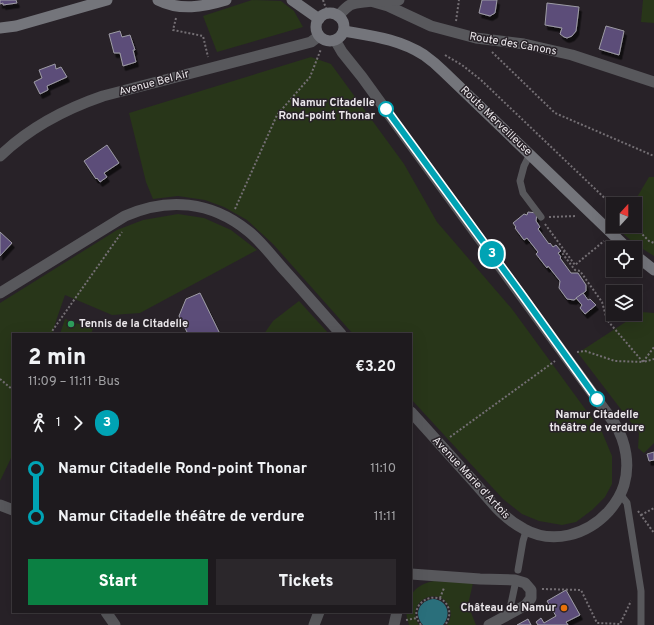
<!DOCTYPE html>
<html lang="en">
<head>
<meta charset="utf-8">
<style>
  body { margin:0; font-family:Overpass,sans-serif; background:#2b272b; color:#f1f3f6; height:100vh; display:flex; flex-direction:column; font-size:15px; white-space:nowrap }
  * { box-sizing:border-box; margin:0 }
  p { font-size:13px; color:#a1a1a4 }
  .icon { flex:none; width:22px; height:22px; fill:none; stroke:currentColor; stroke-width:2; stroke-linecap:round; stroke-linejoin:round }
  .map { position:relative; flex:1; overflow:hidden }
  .drawer { position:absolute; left:12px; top:333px; width:400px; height:280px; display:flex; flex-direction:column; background:#1e1a1e; border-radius:0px; box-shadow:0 4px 16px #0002,0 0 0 1px #3c383c }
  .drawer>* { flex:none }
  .badge { padding:0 8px; border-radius:13px; font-size:14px; line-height:26px }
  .needle { width:26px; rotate:21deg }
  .controls { position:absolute; left:606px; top:197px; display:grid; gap:8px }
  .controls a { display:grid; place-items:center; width:36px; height:36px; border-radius:0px; background:#1e1a1e; box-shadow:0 4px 16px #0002,0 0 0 1px #3c383c; font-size:20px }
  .map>.badge { position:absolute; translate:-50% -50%; box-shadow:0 0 0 2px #fff }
  .legs { display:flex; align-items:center; gap:6px; height:44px; padding:0 16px; font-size:13px }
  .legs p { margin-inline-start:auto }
  .overview { display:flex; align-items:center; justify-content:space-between; height:68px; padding:0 16px }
  h1 { font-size:22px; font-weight:800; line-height:30px }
  .primary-button { display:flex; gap:8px; margin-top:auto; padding:8px 16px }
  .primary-button a { flex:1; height:46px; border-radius:0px; background:#0b8043; color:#fff; font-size:16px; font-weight:800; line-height:46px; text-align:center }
  .primary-button a+a { background:#2b272b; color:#f1f3f6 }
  ul { padding:0 16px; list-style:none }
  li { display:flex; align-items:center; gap:14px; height:48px; font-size:15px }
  li i { display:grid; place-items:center; width:6px; height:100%; margin:0 5px; background:currentColor }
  li i::after { content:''; width:10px; height:10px; margin:-5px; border:3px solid; border-radius:50%; background:#1e1a1e }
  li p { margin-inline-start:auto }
  li:first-child i { background:linear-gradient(#0000 50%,currentColor 0) }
  li:last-child i { background:linear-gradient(currentColor 50%,#0000 0) }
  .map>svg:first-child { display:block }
</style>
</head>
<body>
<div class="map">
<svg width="654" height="625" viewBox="0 0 654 625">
  <defs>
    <filter id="shadow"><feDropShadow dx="2.5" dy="4.5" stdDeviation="0" flood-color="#0009"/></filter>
  </defs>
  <rect width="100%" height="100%" fill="#282228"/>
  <g fill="#283619">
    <path d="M252,0L281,1L294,11L303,27L217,52L203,16Z"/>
    <path d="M643,0H654V23L641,22Z"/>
    <path d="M311,57L331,64L404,164L437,222L512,309L602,432L612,456V484L605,497L592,510L576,522L562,525L539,521L522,514L503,499L411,399V334H353L273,244L247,220L224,207L205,200L178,196L153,199L146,182L129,113Z"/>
    <path d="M649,177H654V256L635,244L618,229L620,226H635V204H633Z"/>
    <path d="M178,214L204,218L231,230L257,250L140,313L112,315L65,295L57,318L52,334H13V454L0,481V303L117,230L143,220Z"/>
    <path d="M299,301L329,334H264L273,321Z"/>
    <path d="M641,312L654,313V443L644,453L638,448L639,433L578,353Z"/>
    <path d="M65,319L93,329L91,334H60Z"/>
    <path d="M434,581L473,583L468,605L476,625H447C451,619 452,613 449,607C439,584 404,602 419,625H409L407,618L406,612H411V595C417,586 424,583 434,581Z"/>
  </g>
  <path fill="#2a6f7b" d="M433,599C447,600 452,614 443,625H423C413,614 419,601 433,599Z"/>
  <g fill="#5b4e79" stroke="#9e9ca5" filter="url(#shadow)">
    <path d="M0,0H16L17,3L3,5V3L0,4Z"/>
    <path d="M482,0H497L495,13L490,16L479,13Z"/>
    <path d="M547,3L579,7L576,31L572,36L567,38L564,37L560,34L562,28L545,25Z"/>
    <path d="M606,26L624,31L619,55L599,49Z"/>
    <path d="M120,31L122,37L130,35L135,50H133L136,62L123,66L120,53H114L109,34Z"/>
    <path d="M55,64L56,69L61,67L67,77L47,86L48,90L40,94L34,82L42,78L39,70Z"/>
    <path d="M107,145L119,163L104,173L107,177L100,182L97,178L96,179L84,161Z"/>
    <path d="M528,212L537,213L536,221L540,227L538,229L549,244L550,243L553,247L556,245L561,251L558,253L561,257L560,258L571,273H578L586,285V291L574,300L567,299L559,288L560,281L548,266L547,268L536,254L538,252L527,238L524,240L515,228L516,227L513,223L524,214L527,215Z"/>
    <path d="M0,232L12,243L0,256Z"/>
    <path d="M200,293L220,334H188L179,316L186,299Z"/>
    <path d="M583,293L588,300L590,299L596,305L585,314L580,308L582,305L576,298Z"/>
    <path d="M654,452V460L649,461L647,454Z"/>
    <path d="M566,590L580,615L566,622L568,625H538L536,622L541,618L544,623L556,616L547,601Z"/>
    <path d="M528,619L531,625H517Z"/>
  </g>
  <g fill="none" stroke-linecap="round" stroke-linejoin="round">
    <g stroke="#746f74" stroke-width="2" stroke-dasharray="2 2" stroke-linecap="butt">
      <path d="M323,0L327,11"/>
      <path d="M176,18L173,30L203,36L208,57"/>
      <path d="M456,21L459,0"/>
      <path d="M492,52L555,113L654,156"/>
      <path d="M445,55L462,65L481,80L613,206"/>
      <path d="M235,209L277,115L310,77L321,49"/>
      <path d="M549,217L577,216"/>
      <path d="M545,224L575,265L604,241"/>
      <path d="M634,226L649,241L654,243"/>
      <path d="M565,251L562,253L575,270L580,271L602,302L607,320L643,362L654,359"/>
      <path d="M50,334L122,232"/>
      <path d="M577,352L585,351L615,361L643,362L654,347"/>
      <path d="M0,379L13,390"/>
      <path d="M450,437L555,361"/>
      <path d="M638,511L654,533"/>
      <path d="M641,515L654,508"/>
      <path d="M542,589L581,590L597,623L620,624L631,601"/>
      <path d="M440,598L444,588"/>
      <path d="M406,620L417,618"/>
      <path d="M421,625C403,602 443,585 449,610C450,616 448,621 445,625"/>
    </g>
    <g stroke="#58585c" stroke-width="7">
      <path d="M530,154L524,166L520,181L523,193L541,217"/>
      <path d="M620,494L627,503L641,591V625"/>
      <path d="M518,570L523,541L526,531"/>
      <path d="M511,604L515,585"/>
    </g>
    <g stroke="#58585c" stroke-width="11">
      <path d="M374,2L388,6L431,26L476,38L524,44L572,55L654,82"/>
      <path d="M338,16C342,12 345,8 350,5C361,0 386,1 399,0"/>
      <path d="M335,40L342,52L362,77L396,124L615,424C626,442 630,465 624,485C621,495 615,504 609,511C587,535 553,545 524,529C502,518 489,499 474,482C453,459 432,435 411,412"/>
      <path d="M0,156C29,128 65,109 103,96L296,46L311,42L319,36"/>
      <path d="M0,293L125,216C168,197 211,201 248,231C262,242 274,259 287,273C305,293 323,314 341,334"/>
      <path d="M0,505L13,510"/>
      <path d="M411,574L480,579L515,580L525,583L531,590V598L526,605L489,625"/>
      <path d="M106,612L115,625"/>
      <path d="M314,625L319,612"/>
      <path d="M394,625L397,612"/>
    </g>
    <g stroke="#74757b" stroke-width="11">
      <path d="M158,0C180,11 203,7 226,0"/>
      <path d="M292,0L319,19"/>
      <circle cx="330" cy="27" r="14"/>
      <path d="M0,28L16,26L107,0"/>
      <path d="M344,31C372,36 399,39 424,55C431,60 437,65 443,71L627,248"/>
      <path d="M635,255L654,270"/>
    </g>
  </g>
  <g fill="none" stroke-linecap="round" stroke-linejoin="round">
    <defs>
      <path id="line-1" d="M386,109L520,292L597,399"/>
    </defs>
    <use href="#line-1" stroke="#fff" stroke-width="9"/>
    <use href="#line-1" stroke="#00a3b4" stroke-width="6"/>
  </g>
  <g fill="#fff" stroke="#00a3b4" stroke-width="2">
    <circle cx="386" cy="109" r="7"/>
    <circle cx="597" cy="399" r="7"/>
  </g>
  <circle fill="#2e9e5b" stroke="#282228" stroke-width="1.5" cx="71" cy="324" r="4"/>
  <circle fill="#e8710a" stroke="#282228" stroke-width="1.5" cx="564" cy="608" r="4"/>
  <g text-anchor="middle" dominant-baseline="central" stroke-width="3" stroke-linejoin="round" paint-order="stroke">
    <g font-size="11" fill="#ece8ec" stroke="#282228">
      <text transform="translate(513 44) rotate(10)">Route des Canons</text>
      <text transform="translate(154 83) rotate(-15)">Avenue Bel Air</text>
      <text transform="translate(496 121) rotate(44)">Route Merveilleuse</text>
      <text transform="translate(471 478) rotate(47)">Avenue Marie d'Artois</text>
    </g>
    <g font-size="11" font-weight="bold" fill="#ece8ec" stroke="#282228" text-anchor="end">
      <text x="375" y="103">Namur Citadelle<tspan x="375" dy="13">Rond-point Thonar</tspan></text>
      <text x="597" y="415" text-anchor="middle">Namur Citadelle<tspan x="597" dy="13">théâtre de verdure</tspan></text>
    </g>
    <g font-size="11" font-weight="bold" fill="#ece8ec" stroke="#282228" text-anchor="start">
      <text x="79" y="324">Tennis de la Citadelle</text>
      <text x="556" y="608" text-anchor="end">Château de Namur</text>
    </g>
  </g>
</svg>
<div class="controls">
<a><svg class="needle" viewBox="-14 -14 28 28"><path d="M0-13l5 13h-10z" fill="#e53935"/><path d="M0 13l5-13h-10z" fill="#a1a1a4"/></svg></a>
<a><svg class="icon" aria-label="locate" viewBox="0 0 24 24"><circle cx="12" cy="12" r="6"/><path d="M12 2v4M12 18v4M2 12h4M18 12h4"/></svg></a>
<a><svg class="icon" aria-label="layers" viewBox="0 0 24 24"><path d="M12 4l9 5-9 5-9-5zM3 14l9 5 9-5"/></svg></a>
</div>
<b class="badge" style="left:492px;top:254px;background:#00a3b4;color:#fff">3</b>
<section class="drawer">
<div class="overview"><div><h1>2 min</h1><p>11:09 – 11:11 · Bus</p></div><b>€3.20</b></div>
<div class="legs"><svg class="icon" aria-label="walk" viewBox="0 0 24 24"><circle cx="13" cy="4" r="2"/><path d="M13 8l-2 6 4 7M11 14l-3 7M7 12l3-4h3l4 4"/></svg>1<svg class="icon" aria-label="forward" viewBox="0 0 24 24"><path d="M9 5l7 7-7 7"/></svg><b class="badge" style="background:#00a3b4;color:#fff">3</b></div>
<ul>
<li><i style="color:#00a3b4"></i><b>Namur Citadelle Rond-point Thonar</b><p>11:10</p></li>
<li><i style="color:#00a3b4"></i><b>Namur Citadelle théâtre de verdure</b><p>11:11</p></li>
</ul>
<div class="primary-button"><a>Start</a><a>Tickets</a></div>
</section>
</div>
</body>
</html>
